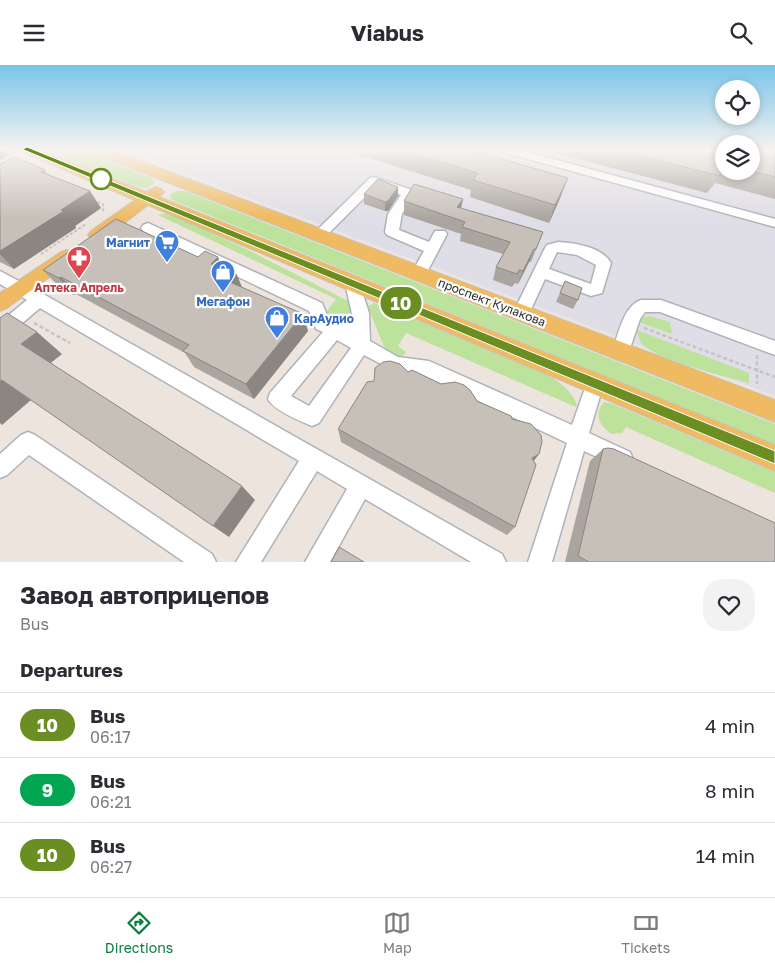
<!DOCTYPE html>
<html lang="en">
<head>
<meta charset="utf-8">
<style>
  body { margin:0; font-family:"Golos Text",sans-serif; background:#f2f2f3; color:#2b2b33; height:100vh; display:flex; flex-direction:column; font-size:19px; white-space:nowrap }
  * { box-sizing:border-box; margin:0 }
  p { font-size:16px; color:#7c7c81 }
  .icon { flex:none; width:28px; height:28px; fill:none; stroke:currentColor; stroke-width:2; stroke-linecap:round; stroke-linejoin:round }
  .map { position:relative; height:497px; overflow:hidden }
  .panel { display:flex; flex-direction:column; background:#fff; flex:1 }
  .panel>* { flex:none }
  .badge { padding:0 10px; border-radius:16px; font-size:18px; line-height:32px }
  .fabs { position:absolute; left:715px; top:15px; display:grid; gap:10px }
  .fabs a { display:grid; place-items:center; width:45px; height:45px; border-radius:50%; background:#fff; box-shadow:0 2px 8px #0003; font-size:25px }
  .map>.badge { position:absolute; translate:-50% -50%; box-shadow:0 0 0 2px #fff }
  h2 { padding:0 20px; font-size:19px; line-height:45px }
  .round { display:grid; place-items:center; flex:none; width:52px; height:52px; border-radius:20px; background:#f2f2f3 }
  .head { display:flex; align-items:center; justify-content:space-between; height:85px; padding:0 20px }
  h1 { font-size:24px; font-weight:700; line-height:38px }
  ul { padding:0; list-style:none }
  li { display:flex; align-items:center; gap:15px; height:65px; padding:0 20px; border-top:1px solid #e1e1e2 }
  li div { flex:1 }
  li b { display:block; font-size:19px }
  li em { font-style:normal }
  li .badge { min-width:55px; font-weight:700; text-align:center }
  header { display:flex; justify-content:space-between; align-items:center; height:65px; padding:0 20px; background:#fff; font-size:22px; font-weight:700 }
  .dock { display:flex; justify-content:space-around; align-items:center; height:70px; border-top:1px solid #e1e1e2; background:#fff; font-size:14px; color:#7c7c81 }
  .dock a { display:grid; justify-items:center; gap:2px }
  .dock .selected { color:#0b8043 }
  .map>svg:first-child { display:block }
</style>
</head>
<body>
<header><svg class="icon" aria-label="menu" viewBox="0 0 24 24"><path d="M4 6h16M4 12h16M4 18h16"/></svg>Viabus<svg class="icon" aria-label="search" viewBox="0 0 24 24"><circle cx="10" cy="10" r="6"/><path d="M15 15l6 6"/></svg></header>
<div class="map">
<svg width="775" height="497" viewBox="0 0 775 497">
  <rect width="100%" height="100%" fill="#ede4de"/>
  <path fill="#dfdee6" d="M120,84H724V106H751L775,84V331Z"/>
  <g fill="#bde29b">
    <path d="M43,84H78L152,113L154,118L147,123L138,122Z"/>
    <path d="M176,126H185L775,359V380L172,135L170,130Z"/>
    <path d="M168,148L246,184L348,236L350,238L351,247L341,254L329,253L324,250L336,234L158,150Z"/>
    <path d="M374,238L538,304C552,312 573,324 577,341L576,342L406,268L398,281L406,287L402,292H396L385,284L369,245L368,241Z"/>
    <path d="M649,251L670,257L672,269L639,257L642,253Z"/>
    <path d="M637,265L749,308V318C726,312 657,295 642,279C639,275 638,270 637,265Z"/>
    <path d="M604,337L613,339L775,407V428L626,362L622,368L612,369C600,362 593,349 604,337Z"/>
  </g>
  <g fill="none" stroke-linecap="round" stroke-linejoin="round">
    <defs>
      <g id="minor">
        <path d="M497,84H516L775,154V162L499,86Z"/>
        <path d="M374,112L412,125L414,128L402,149L399,165L429,177L435,166H445L447,169L424,213L419,215L414,213L411,209L424,186L387,170L385,167L388,149L401,130L376,121L324,173H314L312,170L370,113Z"/>
        <path d="M148,158L322,238L329,255L336,259L353,253L345,218L348,214L353,212L358,214L369,248L370,276L398,292L429,296L572,360L589,312L595,310L601,312L604,318L589,368L630,387L633,394L630,401L623,404L584,386L552,497H528L567,378L421,309L396,307L364,290L319,358L312,361C300,356 273,345 268,334L270,328L323,267L316,264L309,246L143,166L141,163L143,160ZM337,275L351,283L309,341L291,331Z"/>
        <path d="M558,177C575,178 602,182 611,198L602,228L591,231L545,214L527,253L521,254L515,253L513,248L545,183L547,180ZM557,187L577,190L596,200L591,219L549,204Z"/>
        <path d="M0,206L45,230L502,489L506,497H471L365,434L330,497H305L347,424L317,406L261,497H236L299,396L40,243L6,272L0,274V257L27,235L0,219Z"/>
        <path d="M641,235H661L775,276V290L660,247H645L640,254L627,292L621,294L615,292L612,287C618,271 623,241 641,235Z"/>
        <path d="M28,367L35,370L212,489L216,497H184L29,390L7,410L0,413V389L21,370Z"/>
      </g>
      <g id="major">
        <path d="M20,84H39L146,127L156,122L161,124L164,127L159,132L775,380V406L148,140L103,174L97,176L91,174L88,170L91,166L135,135L22,87Z"/>
        <path d="M89,84H109L775,335V357L91,87Z"/>
        <path d="M67,185L73,187L76,191L73,195L7,243L0,246V228L61,187Z"/>
      </g>
    </defs>
    <use href="#minor" stroke="#aeb3bb" stroke-width="3"/>
    <use href="#major" stroke="#c4c4c4" stroke-width="2"/>
    <g stroke="#c4c4c4" stroke-width="2" stroke-dasharray="3 2" stroke-linecap="butt">
      <path d="M5,84L15,88"/>
      <path d="M93,135L103,139V148"/>
      <path d="M41,189L86,159"/>
    </g>
    <g stroke="#c4c4c4" stroke-width="2.5" stroke-dasharray="4 2.5" stroke-linecap="butt">
      <path d="M50,226L60,219"/>
      <path d="M34,258L70,278"/>
      <path d="M644,263L775,312"/>
      <path d="M757,290V319"/>
    </g>
    <use href="#minor" fill="#fff" fill-rule="evenodd"/>
    <use href="#major" fill="#efba61" fill-rule="evenodd"/>
  </g>
  <g fill="#aaa59f">
    <path d="M340,84H466L561,131L549,158L470,132L471,125Z"/>
    <path d="M540,84H724V106H751L775,84V134L715,118L707,128Z"/>
    <path d="M0,99L45,105L48,110L101,143L75,161L76,163L14,204L0,197Z"/>
    <path d="M398,122V131L388,146H385L364,139V129Z"/>
    <path d="M463,134L461,144L543,167L531,197H529L518,219L515,218L512,222L493,215L496,202L503,189L460,176L461,169L404,150V136Z"/>
    <path d="M43,205H224L237,210L241,222L308,266L254,334L194,302L185,288L76,229L74,230L59,222Z"/>
    <path d="M565,216L578,235L573,244L556,237Z"/>
    <path d="M408,307L441,319L477,336L534,396L515,462L507,470L341,377L338,364L374,316Z"/>
    <path d="M603,384L775,497H565L590,396Z"/>
  </g>
  <g fill="#8b8682">
    <path d="M0,84H4L9,90L0,95Z"/>
    <path d="M568,113L561,131L549,158L555,140Z"/>
    <path d="M398,122V131L388,146H385V137Z"/>
    <path d="M90,126L101,143L75,161L76,163L14,204L0,189V186Z"/>
    <path d="M463,134L460,147L457,142Z"/>
    <path d="M534,184L529,197L518,219L523,206Z"/>
    <path d="M218,192L226,210L211,199Z"/>
    <path d="M237,210L244,227L230,217Z"/>
    <path d="M61,212L76,229L74,230L59,213Z"/>
    <path d="M303,249L308,266L254,334L246,319Z"/>
    <path d="M37,267L62,289L47,301L21,279Z"/>
    <path d="M2,315L31,335L2,360L0,358V316Z"/>
    <path d="M539,389L530,401L532,393Z"/>
    <path d="M242,421L255,435L229,472L213,461Z"/>
  </g>
  <g fill="#c6c0b9" stroke="#8b8682">
    <path d="M396,84H466L568,113L555,140L473,115L478,108Z"/>
    <path d="M614,84H724V100L721,99L720,111Z"/>
    <path d="M751,84H775V112L751,106Z"/>
    <path d="M15,92L45,105L41,107L90,126L61,145L64,146L0,186V99H1Z"/>
    <path d="M378,114L398,122L388,136L385,137L364,129Z"/>
    <path d="M414,119L463,134L457,142L543,167L536,184H534L523,206L519,205L517,209L496,202L510,177L462,162L465,157L404,136Z"/>
    <path d="M116,154L198,192L205,186L218,192L211,199L237,210L230,217L303,249L246,319L183,286L189,280L61,212L59,213L43,205Z"/>
    <path d="M565,216L582,223L578,235L560,228Z"/>
    <path d="M7,248L37,267L21,279L242,421L213,461L2,315L0,316V253Z"/>
    <path d="M390,296L400,299L408,307L412,305L441,319L455,317L464,320L470,325L477,336L511,351L512,354L531,359L541,370L542,377L539,389L532,393L536,400L515,462L338,364L367,317L374,316L375,303L383,297Z"/>
    <path d="M608,383L614,384L775,458V497H589L578,491L603,384Z"/>
    <path d="M339,482L364,497H331Z"/>
  </g>
  <linearGradient id="sky" x2="0" y2="1"><stop stop-color="#79c4ea"/><stop offset="0.55" stop-color="#f7f3f0"/><stop offset="1" stop-color="#f7f3f0" stop-opacity="0"/></linearGradient>
  <rect width="775" height="154" fill="url(#sky)"/>
  <path fill="#6b8e23" stroke="#fff" d="M27,82L775,386V399L24,85L23,84Z"/>
  <defs>
    <symbol id="supermarket-pin" viewBox="-11 -11 22 30"><path d="M0 17L-7.5 6A9.5 9.5 0 1 1 7.5 6Z" fill="#3f7fe0" stroke="#fff"/><path d="M-6-5.5h2.5l.6 2H6L4.5 2H-2.5L-4.4-4H-6ZM-1.5 3.2a1.3 1.3 0 1 0 .1 0ZM3 3.2a1.3 1.3 0 1 0 .1 0Z" fill="#fff"/></symbol>
    <symbol id="pharmacy-pin" viewBox="-11 -11 22 30"><path d="M0 17L-7.5 6A9.5 9.5 0 1 1 7.5 6Z" fill="#e0444e" stroke="#fff"/><path d="M-2-6h4v4h4v4h-4v4h-4v-4h-4v-4h4Z" fill="#fff"/></symbol>
    <symbol id="shop-pin" viewBox="-11 -11 22 30"><path d="M0 17L-7.5 6A9.5 9.5 0 1 1 7.5 6Z" fill="#3f7fe0" stroke="#fff"/><path d="M-5-2.5h2.3a2.7 3.5 0 0 1 5.4 0H5L5.5 6h-11ZM-1.5-2.5h3a1.5 2.3 0 0 0-3 0Z" fill="#fff"/></symbol>
  </defs>
  <g fill-rule="evenodd">
    <use href="#supermarket-pin" x="153" y="163" width="28" height="38"/>
    <use href="#pharmacy-pin" x="65" y="179" width="28" height="38"/>
    <use href="#shop-pin" x="209" y="193" width="28" height="38"/>
    <use href="#shop-pin" x="263" y="239" width="28" height="38"/>
  </g>
  <circle fill="#fff" stroke="#6b8e23" stroke-width="2.5" cx="101" cy="114" r="10"/>
  <g text-anchor="middle" dominant-baseline="central" stroke-width="4.5" stroke-linejoin="round" paint-order="stroke">
    <g font-size="12" font-weight="bold" fill="#366cbe" stroke="#fff" text-anchor="end">
      <text x="150" y="177">Магнит</text>
      <text x="223" y="236" text-anchor="middle">Мегафон</text>
      <text x="294" y="253" text-anchor="start">КарАудио</text>
    </g>
    <g font-size="12" font-weight="bold" fill="#be3a42" stroke="#fff">
      <text x="79" y="222">Аптека Апрель</text>
    </g>
    <g font-size="12" fill="#2b2b2b" stroke="#fff">
      <text transform="translate(492 237) rotate(21)">проспект Кулакова</text>
    </g>
  </g>
</svg>
<div class="fabs">
<a><svg class="icon" aria-label="locate" viewBox="0 0 24 24"><circle cx="12" cy="12" r="6"/><path d="M12 2v4M12 18v4M2 12h4M18 12h4"/></svg></a>
<a><svg class="icon" aria-label="layers" viewBox="0 0 24 24"><path d="M12 4l9 5-9 5-9-5zM3 14l9 5 9-5"/></svg></a>
</div>
<b class="badge" style="left:401px;top:238px;background:#6b8e23;color:#fff">10</b>
</div>
<section class="panel">
<div class="head"><div><h1>Завод автоприцепов</h1><p>Bus</p></div><a class="round"><svg class="icon" aria-label="heart" viewBox="0 0 24 24"><path d="M12 20l-8-8c-3-5 5-10 8-4 3-6 11-1 8 4z"/></svg></a></div>
<h2>Departures</h2>
<ul>
<li><span class="badge" style="background:#6b8e23;color:#fff">10</span><div><b>Bus</b><p>06:17</p></div><em>4 min</em></li>
<li><span class="badge" style="background:#00a651;color:#fff">9</span><div><b>Bus</b><p>06:21</p></div><em>8 min</em></li>
<li><span class="badge" style="background:#6b8e23;color:#fff">10</span><div><b>Bus</b><p>06:27</p></div><em>14 min</em></li>
</ul>
</section>
<nav class="dock">
<a class="selected"><svg class="icon" aria-label="directions" viewBox="0 0 24 24"><path d="M12 3l9 9-9 9-9-9zM9 14v-3h6M13 9l2 2-2 2"/></svg>Directions</a>
<a><svg class="icon" aria-label="map" viewBox="0 0 24 24"><path d="M3 6l6-2 6 2 6-2v14l-6 2-6-2-6 2zM9 4v14M15 6v14"/></svg>Map</a>
<a><svg class="icon" aria-label="tickets" viewBox="0 0 24 24"><path d="M3 7h18v10H3zM15 7v10"/></svg>Tickets</a>
</nav>
</body>
</html>
